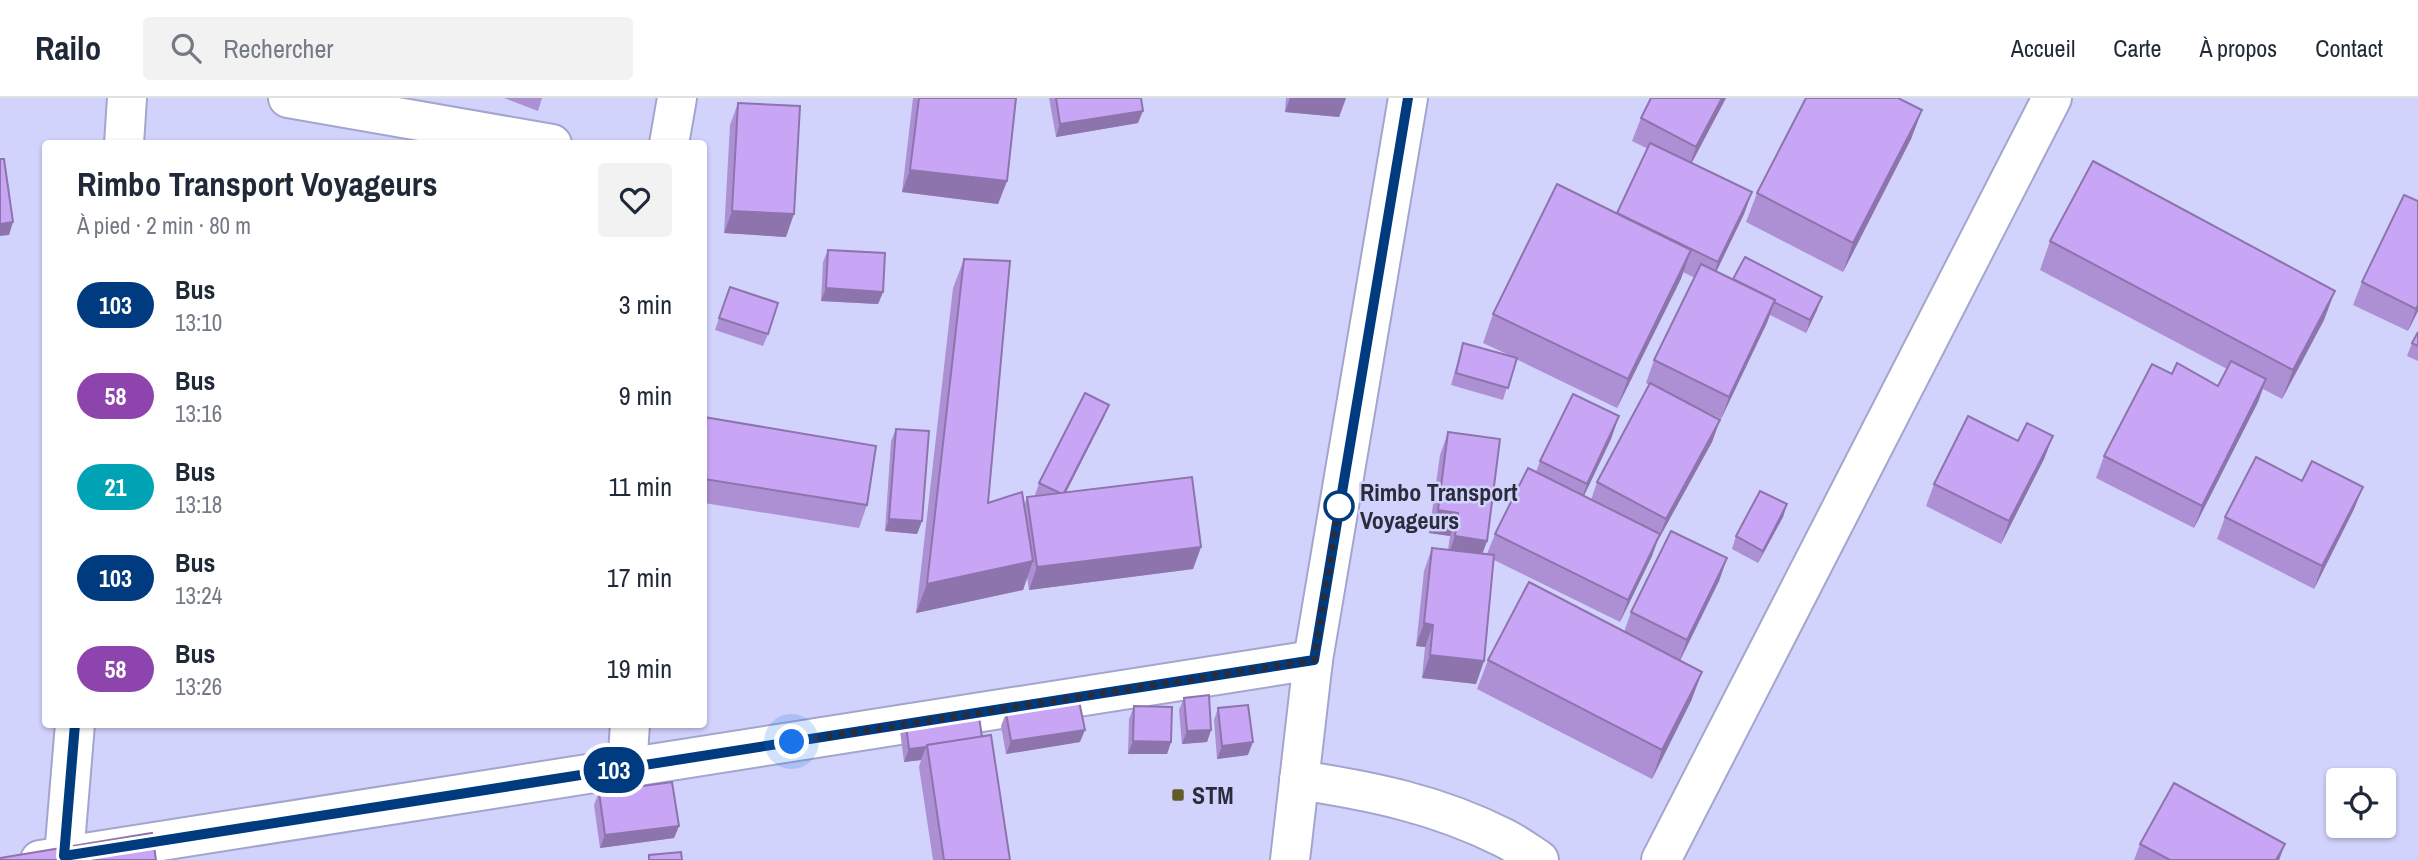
<!DOCTYPE html>
<html lang="fr">
<head>
<meta charset="utf-8">
<style>
  body { margin:0; font-family:"Archivo Narrow",sans-serif; background:#f2f2f3; color:#1f2937; height:100vh; display:flex; flex-direction:column; font-size:26px; white-space:nowrap }
  * { box-sizing:border-box; margin:0 }
  p { font-size:23px; color:#747a83 }
  .icon { flex:none; width:38px; height:38px; fill:none; stroke:currentColor; stroke-width:2; stroke-linecap:round; stroke-linejoin:round }
  .map { position:relative; flex:1; overflow:hidden }
  .drawer { position:absolute; left:42px; top:42px; width:665px; height:588px; display:flex; flex-direction:column; background:#fff; border-radius:7px; box-shadow:0 2px 5px #0004 }
  .drawer>* { flex:none }
  .badge { padding:0 14px; border-radius:23px; font-size:24px; line-height:46px }
  .tools { position:absolute; left:2326px; top:670px; display:grid; gap:14px }
  .tools a { display:grid; place-items:center; width:70px; height:70px; border-radius:7px; background:#fff; box-shadow:0 2px 5px #0004; font-size:35px }
  .you { position:absolute; width:35px; height:35px; margin:-18px; border:5px solid #fff; border-radius:50%; background:#1a73e8; box-shadow:0 0 0 10px #1a73e833 }
  .map>.badge { position:absolute; translate:-50% -50%; box-shadow:0 0 0 4px #fff }
  .round { display:grid; place-items:center; flex:none; width:74px; height:74px; border-radius:7px; background:#f2f2f3 }
  .summary { display:flex; align-items:center; justify-content:space-between; height:119px; padding:0 35px }
  h1 { font-size:33px; font-weight:700; line-height:52px }
  ul { padding:0; list-style:none }
  li { display:flex; align-items:center; gap:21px; height:91px; padding:0 35px }
  li div { flex:1 }
  li b { display:block; font-size:26px }
  li em { font-style:normal }
  li .badge { min-width:77px; font-weight:700; text-align:center }
  header { display:flex; align-items:center; gap:42px; box-sizing:border-box; height:98px; padding:0 35px; background:#fff; border-bottom:2px solid #e0e1e3 }
  header strong { font-size:33px }
  nav { display:flex; gap:38px; margin-inline-start:auto; font-size:24px }
  .search { width:490px; height:63px; background:#f2f2f3; display:flex; align-items:center; gap:18px; box-sizing:border-box; padding:0 24px; border-radius:7px; color:#747a83; font-size:26px }
  .map>svg:first-child { display:block }
</style>
</head>
<body>
<header>
<strong>Railo</strong>
<div class="search"><svg class="icon" aria-label="search" viewBox="0 0 24 24"><circle cx="10" cy="10" r="6"/><path d="M15 15l6 6"/></svg>Rechercher</div>
<nav><a>Accueil</a><a>Carte</a><a>À propos</a><a>Contact</a></nav>
</header>
<div class="map">
<svg width="2418" height="762" viewBox="0 0 2418 762">
  <rect width="100%" height="100%" fill="#d2d3fc"/>
  <g fill="none" stroke-linecap="round" stroke-linejoin="round">
    <defs>
      <g id="street">
        <path d="M288,0L552,46"/>
        <path d="M124,46L127,0"/>
        <path d="M669,46L677,0"/>
        <path d="M627,670L630,626"/>
        <path d="M1299,682C1371,693 1436,706 1502,739C1515,745 1527,754 1539,762"/>
        <path d="M64,758L75,626"/>
        <path d="M1290,762L1313,562L1408,0"/>
        <path d="M1661,762L2052,0"/>
      </g>
      <path id="secondary" d="M40,762L1313,562"/>
    </defs>
    <use href="#street" stroke="#a4a5cc" stroke-width="42"/>
    <use href="#secondary" stroke="#a4a5cc" stroke-width="42"/>
    <use href="#street" stroke="#fff" stroke-width="38"/>
    <use href="#secondary" stroke="#fff" stroke-width="38"/>
  </g>
  <g fill="#ad8fd3">
    <path d="M504,0H542L538,13Z"/>
    <path d="M913,0H1016L1007,83L998,106L902,94Z"/>
    <path d="M1049,0H1141L1138,25L1056,39Z"/>
    <path d="M1286,0H1346L1339,19L1285,14Z"/>
    <path d="M1726,0L1691,65L1752,94L1744,116L1716,173L1733,181L1817,212L1806,235L1770,217L1721,321L1695,308L1720,322L1712,344L1657,444L1652,458L1620,524L1494,462L1484,563L1476,586L1422,580L1425,549L1416,548L1424,473L1432,450L1448,452L1450,438L1429,435L1440,357L1448,334L1487,443L1482,456H1487L1495,436L1536,374L1540,363L1619,318L1611,341L1584,398L1591,402L1597,384L1649,287L1646,285L1654,262L1695,180L1683,174L1617,310L1516,261L1503,302L1451,287L1459,258L1463,245L1511,258L1483,245L1493,216L1617,115L1648,51L1632,43L1641,20Z"/>
    <path d="M738,5L786,139L724,135L730,27Z"/>
    <path d="M1922,12L1911,41L1843,174L1746,124L1757,95Z"/>
    <path d="M2418,103V213L2408,233L2353,207L2362,184Z"/>
    <path d="M2050,143L2324,222L2282,301L2263,291L2258,304L2194,430L2096,380L2104,358L2172,276L2218,288L2227,271L2040,172Z"/>
    <path d="M828,152L883,194L878,206L821,203L823,164Z"/>
    <path d="M964,161L988,405L1024,408L1027,399L1036,398L1035,397L1039,385L1104,319L1066,394L1201,449L1193,471L1029,492L1027,479L1023,492L916,515L953,190Z"/>
    <path d="M730,189L768,236L763,248L715,232Z"/>
    <path d="M2418,234V263L2407,258L2412,245Z"/>
    <path d="M704,319L867,407L859,430L704,405Z"/>
    <path d="M896,331L922,423L917,436L885,433L891,343Z"/>
    <path d="M2053,338L2044,361L2001,446L1926,408L1934,386L2018,343Z"/>
    <path d="M2302,383L2363,389L2354,411L2314,491L2217,441L2225,419Z"/>
    <path d="M1787,406L1783,419L1758,465L1732,451L1736,438Z"/>
    <path d="M1727,460L1719,483L1680,563L1702,574L1691,603L1652,681L1477,591L1488,562L1624,534L1631,514Z"/>
    <path d="M1184,600L1211,632L1207,644L1182,646L1179,612Z"/>
    <path d="M1134,608L1171,644L1167,656H1128L1129,621Z"/>
    <path d="M1218,610L1248,657L1217,661L1214,622Z"/>
    <path d="M1006,615L1080,644L1006,656L1001,628Z"/>
    <path d="M905,620L982,639L1010,762H933L919,669L921,662L904,664L900,633Z"/>
    <path d="M599,694L679,728L674,740L600,750L594,707Z"/>
    <path d="M2140,746H2285L2279,762H2134Z"/>
  </g>
  <g fill="#8d74ac">
    <path d="M1290,0H1346L1339,19L1285,14Z"/>
    <path d="M1722,0H1726L1688,72L1696,49Z"/>
    <path d="M1922,12L1911,41L1843,174L1853,145Z"/>
    <path d="M1143,13L1138,25L1056,39L1060,26Z"/>
    <path d="M910,72L1007,83L998,106L902,94Z"/>
    <path d="M1752,94L1744,116L1710,187L1718,164Z"/>
    <path d="M732,113L794,116L786,139L724,135Z"/>
    <path d="M13,124L9,137L0,138V126Z"/>
    <path d="M1691,152L1681,181L1617,310L1628,281Z"/>
    <path d="M826,190L883,194L878,206L821,203Z"/>
    <path d="M2335,193L2324,222L2282,301L2293,272Z"/>
    <path d="M1822,199L1817,212L1806,235L1810,222Z"/>
    <path d="M1775,202L1767,225L1721,321L1729,299Z"/>
    <path d="M2418,207V213L2408,233L2416,211Z"/>
    <path d="M2266,281L2258,304L2194,430L2202,408Z"/>
    <path d="M1109,307L1104,319L1058,410L1063,397Z"/>
    <path d="M1619,318L1611,341L1579,408L1587,386Z"/>
    <path d="M1720,322L1712,344L1657,444L1652,458L1620,524L1628,502L1660,436L1666,421Z"/>
    <path d="M2053,338L2044,361L2001,446L2009,423Z"/>
    <path d="M2363,389L2354,411L2314,491L2322,468Z"/>
    <path d="M1787,406L1783,419L1758,465L1763,453Z"/>
    <path d="M1438,412L1458,415L1450,438L1429,435Z"/>
    <path d="M889,421L922,423L917,436L885,433Z"/>
    <path d="M1455,438L1487,443L1479,465L1447,461Z"/>
    <path d="M1201,449L1193,471L1029,492L1037,469Z"/>
    <path d="M1727,460L1719,483L1679,564L1687,542Z"/>
    <path d="M1033,463L1023,492L916,515L927,486Z"/>
    <path d="M1424,525L1433,527L1425,549L1416,548Z"/>
    <path d="M1430,557L1484,563L1476,586L1422,580Z"/>
    <path d="M1702,574L1691,603L1652,681L1662,652Z"/>
    <path d="M1085,632L1080,644L1006,656L1011,643Z"/>
    <path d="M1211,632L1207,644L1182,646L1187,633Z"/>
    <path d="M1133,643L1171,644L1167,656H1128Z"/>
    <path d="M1253,644L1248,657L1217,661L1222,648Z"/>
    <path d="M926,649L921,662L904,664L909,651Z"/>
    <path d="M679,728L674,740L600,750L605,737Z"/>
    <path d="M2285,746L2279,762H2276Z"/>
  </g>
  <g fill="#c9a6f5" stroke="#8d74ac" stroke-width="2">
    <path d="M919,0H1016L1007,83L910,72Z"/>
    <path d="M1056,0H1141L1143,13L1060,26Z"/>
    <path d="M1651,0H1722L1696,49L1641,20Z"/>
    <path d="M1806,0H1898L1922,12L1853,145L1757,95Z"/>
    <path d="M738,5L800,8L794,116L732,113Z"/>
    <path d="M1650,45L1752,94L1718,164L1617,115Z"/>
    <path d="M0,61H4L13,124L0,126Z"/>
    <path d="M2093,63L2335,193L2293,272L2050,143Z"/>
    <path d="M1557,86L1691,152L1628,281L1493,216Z"/>
    <path d="M2404,97L2418,103V207L2416,211L2362,184Z"/>
    <path d="M828,152L885,155L883,194L826,190Z"/>
    <path d="M1745,159L1822,199L1810,222L1774,204L1775,202L1733,181Z"/>
    <path d="M964,161L1010,163L988,405L1022,394L1033,463L927,486Z"/>
    <path d="M1701,166L1775,202L1729,299L1654,262Z"/>
    <path d="M730,189L778,205L768,236L719,220Z"/>
    <path d="M2418,234V248L2412,245Z"/>
    <path d="M1463,245L1517,260L1508,290L1456,275Z"/>
    <path d="M2231,263L2266,281L2202,408L2104,358L2152,266L2172,276L2177,265L2218,288Z"/>
    <path d="M1650,285L1720,322L1666,421L1597,384Z"/>
    <path d="M1085,295L1109,307L1064,395H1060L1039,385Z"/>
    <path d="M1573,296L1619,318L1587,386L1540,363Z"/>
    <path d="M1968,318L2018,343L2027,325L2053,338L2009,423L1934,386Z"/>
    <path d="M704,319L876,348L867,407L704,381Z"/>
    <path d="M896,331L929,333L922,423L889,421Z"/>
    <path d="M1448,334L1500,341L1487,443L1455,438L1458,415L1438,412Z"/>
    <path d="M2256,359L2302,383L2312,363L2363,389L2322,468L2225,419Z"/>
    <path d="M1528,370L1660,436L1628,502L1495,436Z"/>
    <path d="M1192,379L1201,449L1037,469L1027,399Z"/>
    <path d="M1760,393L1787,406L1763,453L1736,438Z"/>
    <path d="M1671,433L1727,460L1687,542L1631,514Z"/>
    <path d="M1432,450L1494,457L1484,563L1430,557L1433,527L1424,525Z"/>
    <path d="M1529,484L1702,574L1662,652L1488,562Z"/>
    <path d="M1209,597L1211,632L1187,633L1184,600Z"/>
    <path d="M1079,603L1085,632L1011,643L1006,615Z"/>
    <path d="M1248,607L1253,644L1222,648L1218,610Z"/>
    <path d="M1134,608L1172,609L1171,644L1133,643Z"/>
    <path d="M978,612L982,639L927,647L926,649L909,651L905,620Z"/>
    <path d="M991,637L1010,762H944L927,647Z"/>
    <path d="M672,684L679,728L605,737L599,694Z"/>
    <path d="M2174,685L2285,746L2276,762H2170L2140,746Z"/>
    <path d="M152,735L156,762H0V760Z"/>
    <path d="M681,754L682,762H649V757Z"/>
  </g>
  <g fill="none" stroke-linecap="round" stroke-linejoin="round">
    <defs>
      <path id="line" d="M75,626L64,758L1314,562L1408,0"/>
    </defs>
    <use href="#line" stroke="#fff" stroke-width="16"/>
    <use href="#line" stroke="#003b80" stroke-width="10"/>
    <path stroke="#2b2c3b" stroke-width="7" stroke-dasharray="0 12.6" d="M792,644L1314,562L1340,401L1339,408"/>
  </g>
  <circle fill="#fff" stroke="#003b80" stroke-width="3.5" cx="1339" cy="408" r="14"/>
  <rect fill="#605b28" stroke="#d2d3fc" stroke-width="2.5" x="1171" y="690" width="14" height="14" rx="3.5"/>
  <g text-anchor="middle" dominant-baseline="central" stroke-width="5" stroke-linejoin="round" paint-order="stroke">
    <g font-size="24" font-weight="bold" fill="#2b2c3b" stroke="#d2d3fc" text-anchor="start">
      <text x="1360" y="394">Rimbo Transport<tspan x="1360" dy="28">Voyageurs</tspan></text>
    </g>
    <g font-size="24" font-weight="bold" fill="#2b2c3b" stroke="#d2d3fc" text-anchor="start">
      <text x="1192" y="697">STM</text>
    </g>
  </g>
</svg>
<div class="tools">
<a><svg class="icon" aria-label="locate" viewBox="0 0 24 24"><circle cx="12" cy="12" r="6"/><path d="M12 2v4M12 18v4M2 12h4M18 12h4"/></svg></a>
</div>
<div class="you" style="left:792px;top:644px"></div>
<b class="badge" style="left:614px;top:672px;background:#003b80;color:#fff">103</b>
<section class="drawer">
<div class="summary"><div><h1>Rimbo Transport Voyageurs</h1><p>À pied · 2 min · 80 m</p></div><a class="round"><svg class="icon" aria-label="heart" viewBox="0 0 24 24"><path d="M12 20l-8-8c-3-5 5-10 8-4 3-6 11-1 8 4z"/></svg></a></div>
<ul>
<li><span class="badge" style="background:#003b80;color:#fff">103</span><div><b>Bus</b><p>13:10</p></div><em>3 min</em></li>
<li><span class="badge" style="background:#8e44ad;color:#fff">58</span><div><b>Bus</b><p>13:16</p></div><em>9 min</em></li>
<li><span class="badge" style="background:#00a3b4;color:#fff">21</span><div><b>Bus</b><p>13:18</p></div><em>11 min</em></li>
<li><span class="badge" style="background:#003b80;color:#fff">103</span><div><b>Bus</b><p>13:24</p></div><em>17 min</em></li>
<li><span class="badge" style="background:#8e44ad;color:#fff">58</span><div><b>Bus</b><p>13:26</p></div><em>19 min</em></li>
</ul>
</section>
</div>
</body>
</html>
